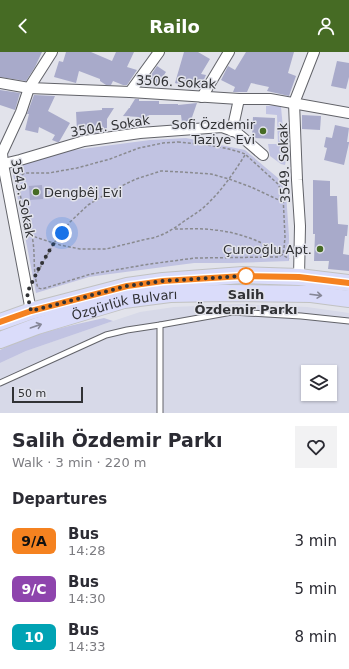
<!DOCTYPE html>
<html lang="en">
<head>
<meta charset="utf-8">
<style>
  body { margin:0; font-family:"DejaVu Sans",sans-serif; background:#f2f2f3; color:#2b2b33; height:100vh; display:flex; flex-direction:column; font-size:15px; white-space:nowrap }
  * { box-sizing:border-box; margin:0 }
  p { font-size:13px; color:#7c7c81 }
  .icon { flex:none; width:22px; height:22px; fill:none; stroke:currentColor; stroke-width:2; stroke-linecap:round; stroke-linejoin:round }
  .map { position:relative; height:361px; overflow:hidden }
  .drawer { display:flex; flex-direction:column; background:#fff; flex:1 }
  .drawer>* { flex:none }
  .badge { padding:0 8px; border-radius:6px; font-size:14px; line-height:26px }
  .buttons { position:absolute; left:301px; top:313px; display:grid; gap:8px }
  .buttons a { display:grid; place-items:center; width:36px; height:36px; border-radius:0px; background:#fff; box-shadow:0 1px 3px #0004; font-size:20px }
  .scale { position:absolute; left:12px; bottom:10px; width:71px; box-sizing:border-box; padding-left:4px; border:2px solid #313235; border-top:0; font-size:11px; line-height:14px; white-space:nowrap; color:#313235; -webkit-text-stroke:3px #e2e3eb; paint-order:stroke }
  .you { position:absolute; width:20px; height:20px; margin:-10px; border:3px solid #fff; border-radius:50%; background:#1a73e8; box-shadow:0 0 0 6px #1a73e833 }
  .map>.badge { position:absolute; translate:-50% -50%; box-shadow:0 0 0 2px #fff }
  h2 { padding:0 12px; font-size:15px; line-height:36px }
  .round { display:grid; place-items:center; flex:none; width:42px; height:42px; border-radius:0px; background:#f2f2f3 }
  .summary { display:flex; align-items:center; justify-content:space-between; height:68px; padding:0 12px }
  h1 { font-size:19px; font-weight:800; line-height:30px }
  ul { padding:0; list-style:none }
  li { display:flex; align-items:center; gap:12px; height:48px; padding:0 12px }
  li div { flex:1 }
  li b { display:block; font-size:15px }
  li em { font-style:normal }
  li .badge { min-width:44px; font-weight:700; text-align:center }
  header { display:flex; justify-content:space-between; align-items:center; height:52px; padding:0 12px; background:#466b24; color:#fff; font-size:18px; font-weight:800 }
  .map>svg:first-child { display:block }
</style>
</head>
<body>
<header><svg class="icon" aria-label="back" viewBox="0 0 24 24"><path d="M15 5l-7 7 7 7"/></svg>Railo<svg class="icon" aria-label="person" viewBox="0 0 24 24"><circle cx="12" cy="8" r="4"/><path d="M4 21q1-7 8-7t8 7"/></svg></header>
<div class="map">
<svg width="349" height="361" viewBox="0 0 349 361">
  <rect width="100%" height="100%" fill="#e2e3eb"/>
  <path fill="#d7d9e8" fill-rule="evenodd" d="M239,252L307,255L349,261V361H0V311L26,299L113,269L140,260L174,255ZM308,320H330V342H308Z"/>
  <g fill="#c1c3e2">
    <path d="M278,53L281,55L286,108L285,113L281,112L270,104L268,92H278L277,63L266,62V54Z"/>
    <path d="M186,86L245,98L278,126L286,141L289,184V209L232,211H194L110,222L89,225L36,241L13,122L25,111L59,100L150,88Z"/>
    <path d="M104,266L113,269L26,299L0,311V298C32,281 69,274 104,266Z"/>
  </g>
  <g fill="#a8aaca">
    <path d="M0,0H42L35,15L26,29L0,25Z"/>
    <path d="M66,0H91L112,9L116,0H134L127,15L137,18L127,33H123L113,29L111,33H106L100,29V27L79,19L76,31L54,25L59,9L63,10Z"/>
    <path d="M184,0H198L210,7L201,22L206,23L200,36L188,32L187,35L175,31Z"/>
    <path d="M246,0H294L288,21L296,24L289,44L267,39L269,35L251,31L247,40H233L235,35L221,28L228,14L235,18Z"/>
    <path d="M337,9L349,11V25L346,37L331,34Z"/>
    <path d="M157,14L166,20L158,32L149,26Z"/>
    <path d="M0,38L20,41L15,58L0,53Z"/>
    <path d="M34,43L55,44L48,59L70,71L59,90H57L52,88L55,83L39,75L38,81L25,78L29,62H27Z"/>
    <path d="M135,47H139V49H159V52H178V53L197,51L190,71H182L181,63H149L148,68L139,67V65L123,64L129,56H130V55Z"/>
    <path d="M102,56H114L107,67V79L92,81V78L77,79L76,60L102,58Z"/>
    <path d="M302,63L321,64L320,78L302,77Z"/>
    <path d="M253,65L275,66L274,87L253,86L252,85Z"/>
    <path d="M335,73L349,76L347,90H349V91L344,113L324,108L327,96L324,95L326,85L332,86Z"/>
    <path d="M313,128L330,129V144H337L338,172L348,173L347,184H345L343,202L349,203V219L328,217L329,209H314L315,182H313Z"/>
    <path d="M42,133L43,147L30,148L29,134Z"/>
  </g>
  <g fill="none" stroke-linecap="round" stroke-linejoin="round">
    <defs>
      <g id="lane">
        <path d="M160,273V361"/>
        <path d="M0,331L106,283L127,278L160,273L232,260L301,264L349,269"/>
      </g>
      <g id="street">
        <path d="M0,31L29,36L130,40L239,47H270L349,61"/>
        <path d="M130,40L159,0"/>
        <path d="M202,45L229,0"/>
        <path d="M232,79L239,47"/>
        <path d="M3,112L20,108L84,89L140,81L222,75L236,80L263,103"/>
        <path d="M299,225L300,174L297,128L294,51L314,0"/>
        <path d="M31,259L3,112L2,101L21,60L29,36L52,0"/>
      </g>
      <g id="primary">
        <path d="M0,270L31,259L127,234L163,229L243,223L299,225L349,231"/>
        <path id="s1" d="M0,288L37,274L124,248L170,242L224,241L311,242L349,247"/>
      </g>
    </defs>
    <use href="#lane" stroke="#626369" stroke-width="7"/>
    <use href="#street" stroke="#626369" stroke-width="12"/>
    <use href="#primary" stroke="#c1c2c2" stroke-width="18"/>
    <g stroke="#898a8f" stroke-width="1.5" stroke-dasharray="3 2" stroke-linecap="butt">
      <path d="M178,90C200,92 224,94 245,102L278,132L283,143L285,185L284,196L283,202L278,205L195,206L150,212L91,222L42,237L38,236C32,218 36,202 32,184C30,168 14,138 20,124L25,121H49L77,116L110,107L139,96L163,91Z"/>
      <path d="M175,177C188,177 202,176 215,178C243,181 266,191 289,207"/>
      <path d="M25,181L38,186L60,193L80,197H106L147,187C161,185 172,178 183,170C190,165 197,161 203,156C220,141 233,122 245,103"/>
      <path d="M35,225L54,191L70,170L88,153L111,139L136,127L161,119L182,120L211,122L229,127L251,135L283,150"/>
    </g>
    <use href="#lane" stroke="#fff" stroke-width="5"/>
    <use href="#street" stroke="#fff" stroke-width="10"/>
    <use href="#primary" stroke="#dadcfa" stroke-width="16"/>
  </g>
  <defs><path id="oneway-shaft" d="M-6 0H5M1.5-3L5.5 0L1.5 3" fill="none" stroke-width="1.6" stroke-linecap="round" stroke-linejoin="round"/></defs>
  <g stroke="#868798">
    <use href="#oneway-shaft" transform="translate(316 243) rotate(7)"/>
    <use href="#oneway-shaft" transform="translate(36 274) rotate(-19)"/>
  </g>
  <g fill="none" stroke-linecap="round" stroke-linejoin="round">
    <defs>
      <path id="line" d="M0,270L31,259L127,234L163,229L243,224L299,225L349,231"/>
    </defs>
    <use href="#line" stroke="#fff" stroke-width="9"/>
    <use href="#line" stroke="#f58220" stroke-width="6"/>
    <path stroke="#313235" stroke-width="4" stroke-dasharray="0 7.2" d="M62,181L54,191L39,216L27,241L31,259L127,234L163,229L243,224H246"/>
  </g>
  <g fill="#466b24" stroke="#e2e3eb" stroke-width="1.5">
    <circle cx="263" cy="79" r="4"/>
    <circle cx="36" cy="140" r="4"/>
    <circle cx="320" cy="197" r="4"/>
  </g>
  <circle fill="#fff" stroke="#f58220" stroke-width="2" cx="246" cy="224" r="8"/>
  <g text-anchor="middle" dominant-baseline="central" stroke-width="3" stroke-linejoin="round" paint-order="stroke">
    <g font-size="13" fill="#313235" stroke="#e2e3eb">
      <text transform="translate(176 30) rotate(3)">3506. Sokak</text>
      <text transform="translate(110 74) rotate(-9)">3504. Sokak</text>
      <text transform="translate(284 111) rotate(-92)">3549. Sokak</text>
      <text transform="translate(23 146) rotate(79)">3543. Sokak</text>
      <text stroke="none"><textPath href="#s1" startOffset="130">Özgürlük Bulvarı</textPath></text>
    </g>
    <g font-size="13" fill="#313235" stroke="#e2e3eb" text-anchor="end">
      <text x="255" y="72">Sofi Özdemir<tspan x="255" dy="15">Taziye Evi</tspan></text>
      <text x="44" y="140" text-anchor="start">Dengbêj Evi</text>
      <text x="312" y="197">Çurooğlu Apt.</text>
    </g>
    <g font-size="13" font-weight="bold" fill="#313235" stroke="#e2e3eb">
      <text x="246" y="242">Salih<tspan x="246" dy="15">Özdemir Parkı</tspan></text>
    </g>
  </g>
</svg>
<div class="buttons">
<a><svg class="icon" aria-label="layers" viewBox="0 0 24 24"><path d="M12 4l9 5-9 5-9-5zM3 14l9 5 9-5"/></svg></a>
</div>
<div class="scale">50 m</div>
<div class="you" style="left:62px;top:181px"></div>
</div>
<section class="drawer">
<div class="summary"><div><h1>Salih Özdemir Parkı</h1><p>Walk · 3 min · 220 m</p></div><a class="round"><svg class="icon" aria-label="heart" viewBox="0 0 24 24"><path d="M12 20l-8-8c-3-5 5-10 8-4 3-6 11-1 8 4z"/></svg></a></div>
<h2>Departures</h2>
<ul>
<li><span class="badge" style="background:#f58220;color:#111">9/A</span><div><b>Bus</b><p>14:28</p></div><em>3 min</em></li>
<li><span class="badge" style="background:#8e44ad;color:#fff">9/C</span><div><b>Bus</b><p>14:30</p></div><em>5 min</em></li>
<li><span class="badge" style="background:#00a3b4;color:#fff">10</span><div><b>Bus</b><p>14:33</p></div><em>8 min</em></li>
</ul>
</section>
</body>
</html>
